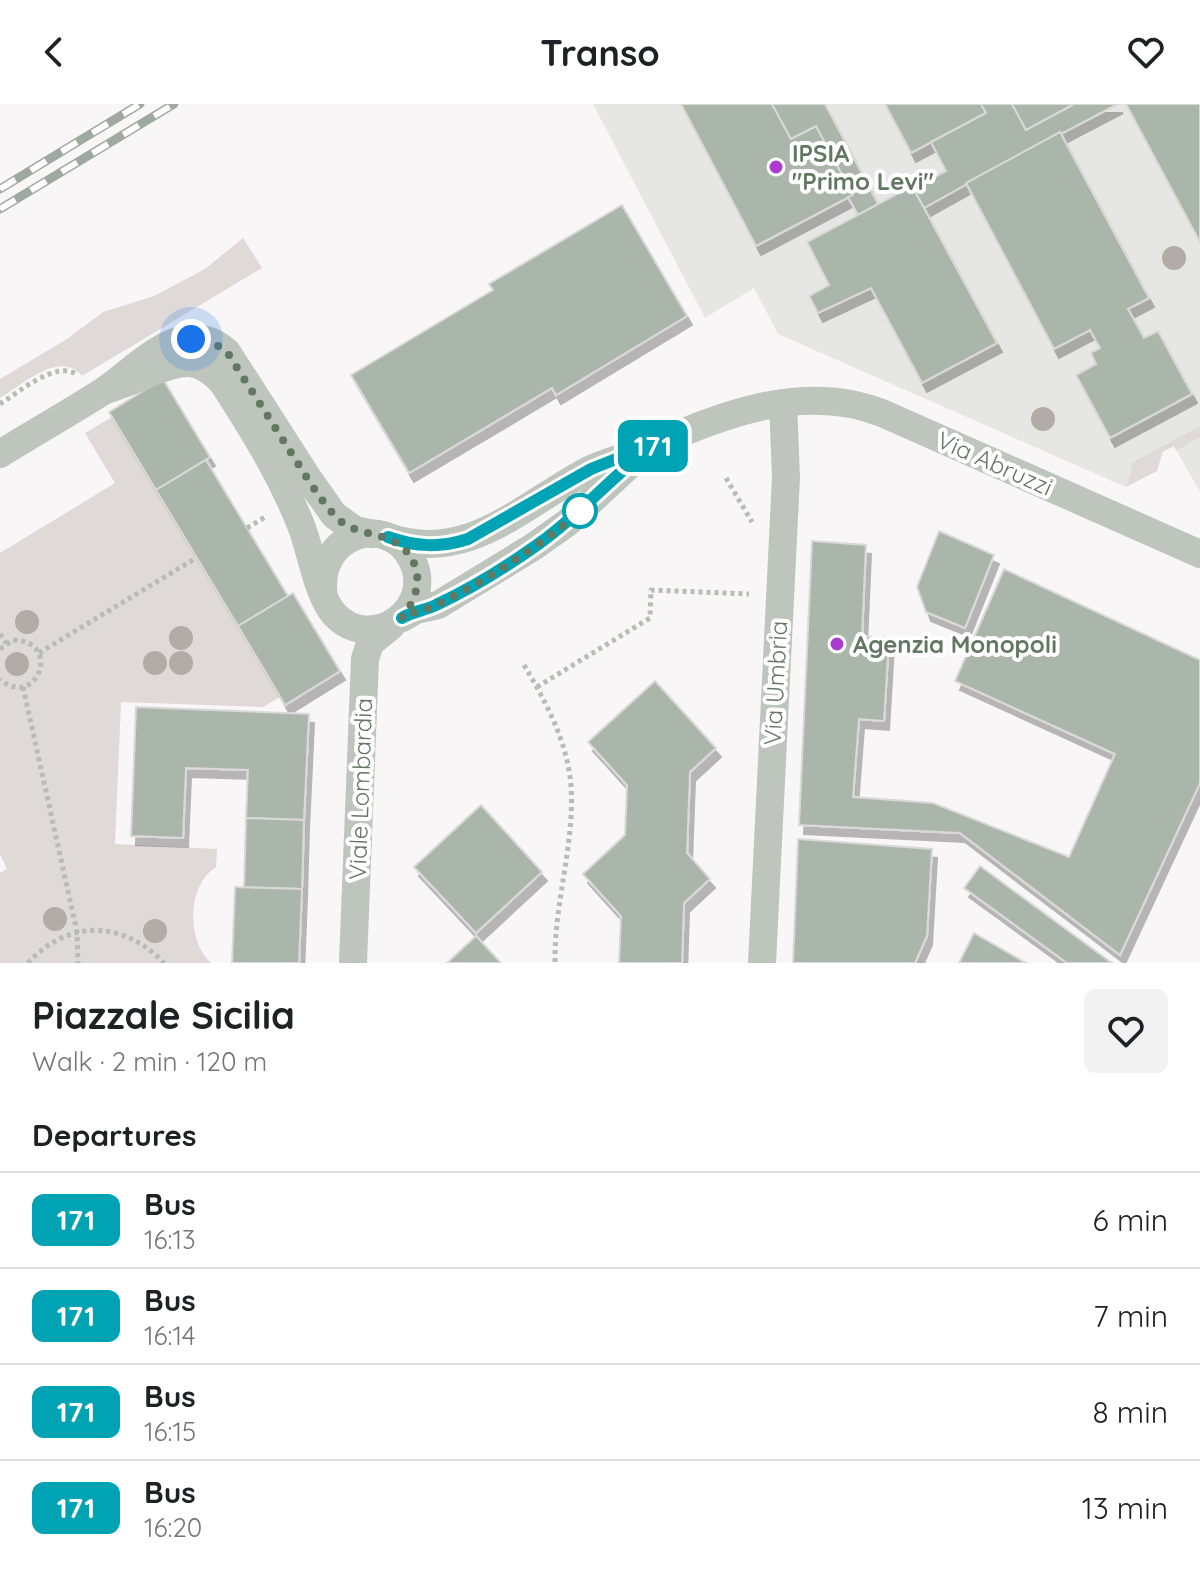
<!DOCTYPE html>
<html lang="en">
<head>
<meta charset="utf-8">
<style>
  body { margin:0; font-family:Quicksand,sans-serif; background:#f2f2f2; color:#202124; height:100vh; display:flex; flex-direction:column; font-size:30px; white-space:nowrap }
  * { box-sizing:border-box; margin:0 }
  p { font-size:26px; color:#757577 }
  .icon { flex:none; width:44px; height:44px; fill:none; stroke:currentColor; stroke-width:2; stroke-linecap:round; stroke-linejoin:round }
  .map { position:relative; height:859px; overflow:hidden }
  .drawer { display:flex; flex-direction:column; background:#fff; flex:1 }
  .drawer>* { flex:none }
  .badge { padding:0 16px; border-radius:12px; font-size:28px; line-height:52px }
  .you { position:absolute; width:40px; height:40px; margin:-20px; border:6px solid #fff; border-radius:50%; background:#1a73e8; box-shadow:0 0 0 12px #1a73e833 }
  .map>.badge { position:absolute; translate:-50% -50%; box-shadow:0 0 0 4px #fff }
  h2 { padding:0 32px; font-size:30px; line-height:72px }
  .round { display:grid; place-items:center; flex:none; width:84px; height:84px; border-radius:12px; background:#f2f2f2 }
  .summary { display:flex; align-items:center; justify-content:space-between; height:136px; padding:0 32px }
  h1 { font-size:38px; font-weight:700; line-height:60px }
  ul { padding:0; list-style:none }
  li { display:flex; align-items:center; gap:24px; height:96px; padding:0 32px; border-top:2px solid #e0e0e0 }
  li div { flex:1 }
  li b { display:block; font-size:30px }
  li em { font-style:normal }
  li .badge { min-width:88px; font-weight:700; text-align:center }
  header { display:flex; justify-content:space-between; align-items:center; height:104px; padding:0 32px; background:#fff; font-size:36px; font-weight:700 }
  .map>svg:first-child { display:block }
</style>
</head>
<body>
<header><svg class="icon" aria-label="back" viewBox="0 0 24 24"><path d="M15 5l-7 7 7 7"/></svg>Transo<svg class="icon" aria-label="heart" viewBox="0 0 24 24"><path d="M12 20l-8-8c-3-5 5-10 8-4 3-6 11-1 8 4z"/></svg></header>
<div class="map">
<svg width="1200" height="859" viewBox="0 0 1200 859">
  <defs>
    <filter id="shadow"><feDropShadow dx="5" dy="9" stdDeviation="0" flood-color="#0004"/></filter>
  </defs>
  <rect width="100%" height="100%" fill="#f8f6f7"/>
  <path fill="#e6e6e5" d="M593,0H1200V388L1174,342L1132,365L1126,383L778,230L754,184L705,214Z"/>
  <g fill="#dfd9d7">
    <path d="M243,134L262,164L82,272C60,245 22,281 0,294V275L67,235L103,208L154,192L205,165Z"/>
    <path d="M112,313L280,593L263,603L121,598L115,740L217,745L216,763C187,781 186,837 211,859H0V769L7,765L0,750V449L115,379L85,329Z"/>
    <path d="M1200,322V333L1177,346L1174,342L1163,347L1157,367L1126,383L1132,365L1130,360Z"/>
  </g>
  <g fill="#aab6a9" stroke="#dad8d9" stroke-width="2" filter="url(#shadow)">
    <path d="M681,0H772L791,35L816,22L853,91L756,142Z"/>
    <path d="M772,0H825L878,100L858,111L848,93L853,91L816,22L791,35Z"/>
    <path d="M885,0H981L986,9L911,49Z"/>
    <path d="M981,0H1012L1026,26L1074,0H1118L1061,30L1060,28L924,104L913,84L946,67L931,38L986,9Z"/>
    <path d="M1012,0H1074L1026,26Z"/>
    <path d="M1126,0H1200V138Z"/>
    <path d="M1060,28L1149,194L1128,205L1144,234L1158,227L1192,290L1110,334L1076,271L1096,260L1091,249L1100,244L1090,226L1054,245L966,79Z"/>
    <path d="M912,82L997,239L922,279L871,184L818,209L809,192L829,181L807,138Z"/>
    <path d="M622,101L687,212L556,291L552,284L409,369L351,271L493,186L489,180Z"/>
    <path d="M163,275L210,353L156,386L109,308Z"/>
    <path d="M206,356L288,492L238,522L156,386Z"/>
    <path d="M939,427L994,451L965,524L926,508L917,483Z"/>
    <path d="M812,437L866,441L862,532L889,534L884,617L859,615L853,693L933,699L1069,753L1115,650L955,577L1004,465L1200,556V679L1120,851L960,729L799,721Z"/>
    <path d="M293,489L340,567L285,601L238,522Z"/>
    <path d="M655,577L716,644L690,668L687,749L710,775L684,799L682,859H619L621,812L583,770L625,731L627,681L588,638Z"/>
    <path d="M136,603L309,610L304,716L246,714L248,666L186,664L183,734L131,732Z"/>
    <path d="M481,701L542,768L476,829L414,763Z"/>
    <path d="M246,714L304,716L302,785L244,783Z"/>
    <path d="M798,735L932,745L927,832L915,859H793Z"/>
    <path d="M980,762L1112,859H1067L964,784Z"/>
    <path d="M235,783L302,785L299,859H232Z"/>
    <path d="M974,829L1026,859H959Z"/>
    <path d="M476,832L501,859H447Z"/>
  </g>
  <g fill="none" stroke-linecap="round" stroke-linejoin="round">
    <g stroke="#b6bcb6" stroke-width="5" stroke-dasharray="4 4" stroke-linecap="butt">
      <path d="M0,300C19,288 55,257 76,270"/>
      <path d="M726,374L752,418"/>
      <path d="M247,424L267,412"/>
      <path d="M0,530L6,539"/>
      <path d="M0,545L13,536C64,537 36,607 0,575"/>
      <path d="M39,549L196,454"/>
      <path d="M524,561C546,598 567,637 571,681C575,740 554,799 555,859"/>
      <path d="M23,583L77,828L78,859"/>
      <path d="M537,583L650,514L651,486L749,490"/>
      <path d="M28,859C69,814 124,817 164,859"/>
    </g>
    <g stroke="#bec5bd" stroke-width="28">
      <path d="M106,286C120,281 135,276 148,270C180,257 197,251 223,279C253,326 282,372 302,424C311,448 318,492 334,510C372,551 438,503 411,454C385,407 314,431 324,493"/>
      <path d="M0,350C34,329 69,309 102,288C136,266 183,208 227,248L308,374L334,411L355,426L373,430"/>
      <path d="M388,433C467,460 520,403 587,367C606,357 629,353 649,343C721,311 803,278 882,309L1200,450"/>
      <path d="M402,514L416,506L438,501L533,443L567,419L637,354"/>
      <path d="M353,859L365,555L370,539L391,522"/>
      <path d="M762,859L786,373L783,299"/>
    </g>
    <defs>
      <g id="rail">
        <path d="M0,85L140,0"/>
        <path d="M0,105L174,0"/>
      </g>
    </defs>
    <use href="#rail" stroke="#9eaa9e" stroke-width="9"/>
    <use href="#rail" stroke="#fff" stroke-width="6" stroke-dasharray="18" stroke-linecap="butt"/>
  </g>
  <g fill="#b3aba8">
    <circle cx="1174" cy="154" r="12"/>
    <circle cx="1043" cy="315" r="12"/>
    <circle cx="27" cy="518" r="12"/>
    <circle cx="181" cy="534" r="12"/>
    <circle cx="155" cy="559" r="12"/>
    <circle cx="181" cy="559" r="12"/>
    <circle cx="17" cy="560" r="12"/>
    <circle cx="55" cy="815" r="12"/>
    <circle cx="155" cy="827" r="12"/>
  </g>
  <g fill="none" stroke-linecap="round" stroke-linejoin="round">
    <defs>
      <path id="line" d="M388,433C416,443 440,444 468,435L591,365L661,337C615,367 582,410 537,441C506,463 470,485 436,501C424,507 413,507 402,514"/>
    </defs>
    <use href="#line" stroke="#fff" stroke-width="18"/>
    <use href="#line" stroke="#00a3b4" stroke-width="12"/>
    <path stroke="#627861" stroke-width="8" stroke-dasharray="0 14.4" d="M191,235L211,237L227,248C248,281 269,314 290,347C304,369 318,393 336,413C357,435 393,425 410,452C424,473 416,496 402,514C413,507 425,507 436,501C484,478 544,440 582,405L580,407"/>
  </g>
  <g fill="#ab3cd2" stroke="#fff" stroke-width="3">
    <circle cx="776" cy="63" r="8"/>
    <circle cx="837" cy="540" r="8"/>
  </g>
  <circle fill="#fff" stroke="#00a3b4" stroke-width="4" cx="580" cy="407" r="16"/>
  <g text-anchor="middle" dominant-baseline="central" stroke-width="8" stroke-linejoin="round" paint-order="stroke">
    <g font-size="24" font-weight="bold" fill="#627861" stroke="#fff" text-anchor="start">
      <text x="792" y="49">IPSIA<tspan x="792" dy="28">"Primo Levi"</tspan></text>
      <text x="853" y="540">Agenzia Monopoli</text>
    </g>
    <g font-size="24" fill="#627861" stroke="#fff">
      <text transform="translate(995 359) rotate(24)">Via Abruzzi</text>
      <text transform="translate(775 579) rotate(-87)">Via Umbria</text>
      <text transform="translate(360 685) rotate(-88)">Viale Lombardia</text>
    </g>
  </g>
</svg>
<div class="you" style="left:191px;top:235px"></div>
<b class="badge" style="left:653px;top:342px;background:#00a3b4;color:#fff">171</b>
</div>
<section class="drawer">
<div class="summary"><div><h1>Piazzale Sicilia</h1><p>Walk · 2 min · 120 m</p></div><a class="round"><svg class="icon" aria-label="heart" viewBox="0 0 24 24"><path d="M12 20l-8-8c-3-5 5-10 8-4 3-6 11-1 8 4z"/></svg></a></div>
<h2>Departures</h2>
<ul>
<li><span class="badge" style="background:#00a3b4;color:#fff">171</span><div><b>Bus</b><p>16:13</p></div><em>6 min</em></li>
<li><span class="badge" style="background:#00a3b4;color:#fff">171</span><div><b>Bus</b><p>16:14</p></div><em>7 min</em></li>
<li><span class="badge" style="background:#00a3b4;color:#fff">171</span><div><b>Bus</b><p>16:15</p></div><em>8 min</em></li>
<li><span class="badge" style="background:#00a3b4;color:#fff">171</span><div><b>Bus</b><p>16:20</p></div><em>13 min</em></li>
</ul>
</section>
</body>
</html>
